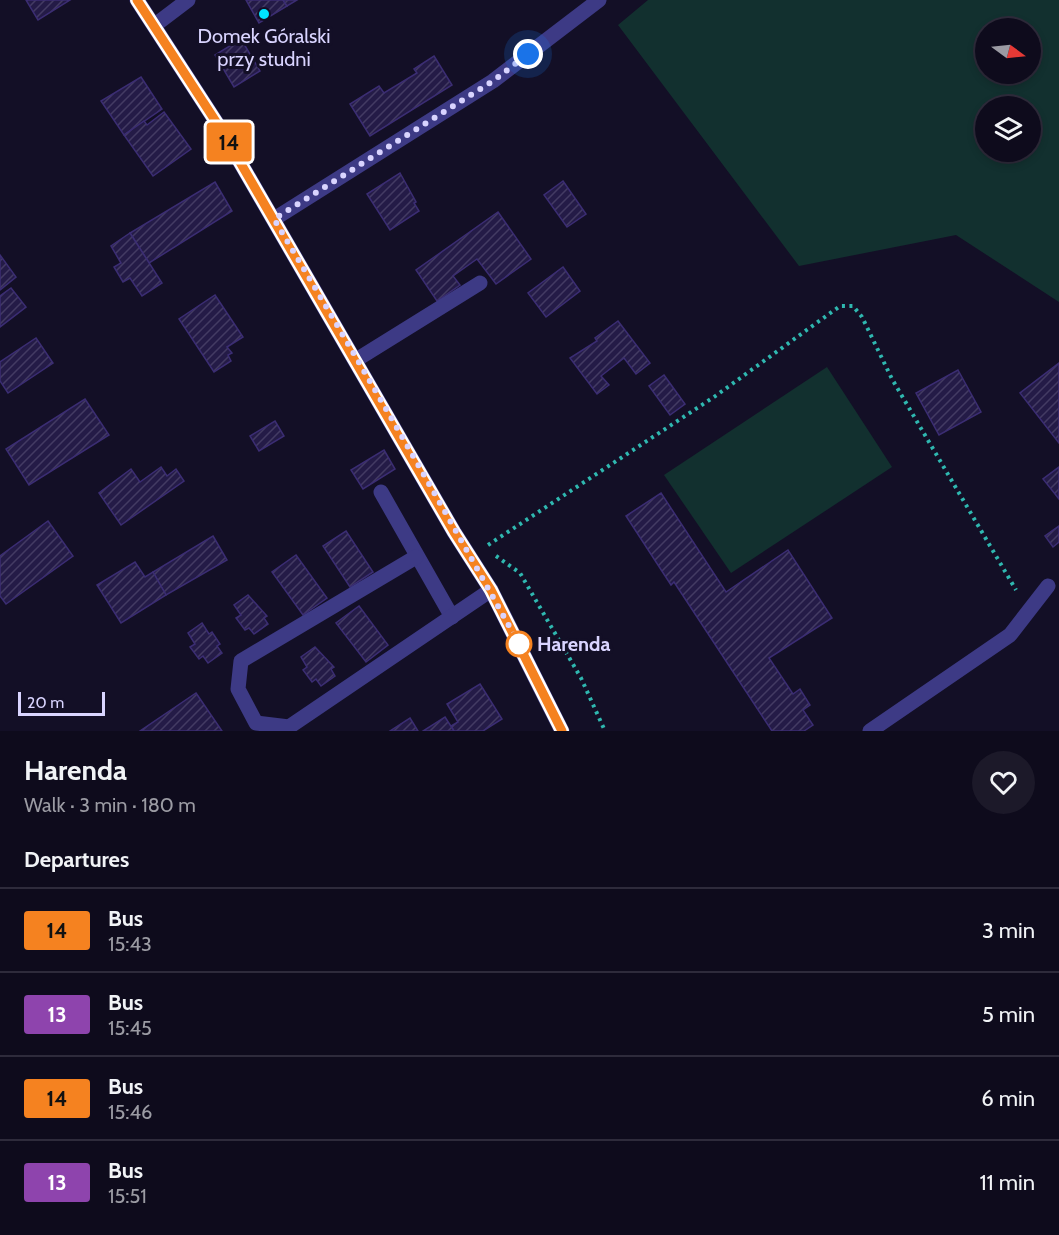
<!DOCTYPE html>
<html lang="en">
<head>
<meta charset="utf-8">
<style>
  body { margin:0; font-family:Cabin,sans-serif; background:#1c1929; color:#f1f3f6; height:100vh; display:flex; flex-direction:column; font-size:22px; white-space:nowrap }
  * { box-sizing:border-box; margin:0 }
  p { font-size:20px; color:#9b9ba3 }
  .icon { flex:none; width:33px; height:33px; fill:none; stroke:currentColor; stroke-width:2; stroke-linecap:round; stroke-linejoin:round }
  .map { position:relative; height:731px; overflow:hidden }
  .details { display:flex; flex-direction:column; background:#0e0b1c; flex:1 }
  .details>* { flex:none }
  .badge { padding:0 12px; border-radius:4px; font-size:21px; line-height:39px }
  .needle { width:39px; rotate:105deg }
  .tools { position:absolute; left:975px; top:18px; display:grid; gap:12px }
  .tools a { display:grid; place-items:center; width:66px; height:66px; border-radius:50%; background:#0e0b1c; box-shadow:0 3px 9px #0003,0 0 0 2px #2e2b3b; font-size:30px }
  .scale { position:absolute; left:18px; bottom:15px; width:87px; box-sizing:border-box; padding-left:6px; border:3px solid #d9d4ff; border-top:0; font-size:16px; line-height:21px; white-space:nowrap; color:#d9d4ff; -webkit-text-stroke:4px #130f26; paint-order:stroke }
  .you { position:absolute; width:30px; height:30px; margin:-15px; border:4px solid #fff; border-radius:50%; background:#1a73e8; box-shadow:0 0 0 9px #1a73e833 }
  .map>.badge { position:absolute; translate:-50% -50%; box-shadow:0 0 0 3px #fff }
  h2 { padding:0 24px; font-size:22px; line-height:54px }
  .round { display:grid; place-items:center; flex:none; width:63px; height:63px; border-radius:32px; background:#1c1929 }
  .head { display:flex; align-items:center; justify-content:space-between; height:102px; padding:0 24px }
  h1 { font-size:28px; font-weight:700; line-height:45px }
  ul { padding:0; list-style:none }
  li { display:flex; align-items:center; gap:18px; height:84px; padding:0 24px; border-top:2px solid #2e2b3b }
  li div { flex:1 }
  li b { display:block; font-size:22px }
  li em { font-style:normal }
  li .badge { min-width:66px; font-weight:700; text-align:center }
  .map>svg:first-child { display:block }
</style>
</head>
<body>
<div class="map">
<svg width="1059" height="731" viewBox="0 0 1059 731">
  <defs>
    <pattern id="building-hatch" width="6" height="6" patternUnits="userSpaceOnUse" patternTransform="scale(1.5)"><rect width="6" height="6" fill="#241b47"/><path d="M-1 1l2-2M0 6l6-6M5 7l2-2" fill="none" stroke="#433b63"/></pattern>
  </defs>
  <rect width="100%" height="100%" fill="#130f26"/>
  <g fill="#12302f" fill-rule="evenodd">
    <path d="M648,0H1059V302L956,235L799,266L618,25ZM986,28H1030V74H986ZM986,106H1030V152H986Z"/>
    <path d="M827,367L892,467L731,573L664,475Z"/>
  </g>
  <g fill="url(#building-hatch)" stroke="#3b2d73" stroke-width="1.5">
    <path d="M26,0H70L38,20Z"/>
    <path d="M246,0H283L287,6L259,23Z"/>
    <path d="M283,0H297L287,6Z"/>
    <path d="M241,39L260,71L234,87L215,55Z"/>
    <path d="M434,56L452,85L370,136L350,104L379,86L384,93L417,73L414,69Z"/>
    <path d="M141,77L162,109L124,135L101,101Z"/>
    <path d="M164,112L191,149L153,176L124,135L144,121L147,125Z"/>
    <path d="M400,173L416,202L414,203L419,211L390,230L367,194Z"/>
    <path d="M563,181L586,214L567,227L544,195Z"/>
    <path d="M215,182L232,211L149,263L130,233Z"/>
    <path d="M498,212L531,259L496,284L477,259L453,276L460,285L437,301L416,270Z"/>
    <path d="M130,233L162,283L142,296L130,278L123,282L114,267L121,263L111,246Z"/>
    <path d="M0,255L16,277L0,290Z"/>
    <path d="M563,267L580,291L546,317L528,293Z"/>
    <path d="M11,288L26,307L0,327V296Z"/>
    <path d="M215,295L243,337L227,347L232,353L228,355L231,361L214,372L179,319Z"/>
    <path d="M618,321L650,363L636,374L624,358L601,376L609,385L597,394L570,358L597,341L595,338Z"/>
    <path d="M36,338L53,363L8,393L0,381V362Z"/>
    <path d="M1059,363V443L1020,393Z"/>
    <path d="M958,370L981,412L939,435L916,393Z"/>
    <path d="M664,375L685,404L670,415L649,386Z"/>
    <path d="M85,399L109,435L29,485L6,449Z"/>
    <path d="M275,421L284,436L259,451L250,436Z"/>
    <path d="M384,450L395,469L363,489L351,470Z"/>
    <path d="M161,467L167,476L176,469L184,481L121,525L99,493L131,469L140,482Z"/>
    <path d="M1059,467V499L1043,479Z"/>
    <path d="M661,493L726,592L788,550L832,618L769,658L793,694L800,689L810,705L803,710L813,725L804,731H772L674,582L671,585L626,516Z"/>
    <path d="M48,521L73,556L6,604L0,596V556Z"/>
    <path d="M1059,526V542L1053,547L1045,536Z"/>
    <path d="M346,531L373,572L350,587L323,546Z"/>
    <path d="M213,536L227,560L166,595L153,572Z"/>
    <path d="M296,555L327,598L303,615L272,572Z"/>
    <path d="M135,562L145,577L153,572L166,595L121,623L97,585Z"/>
    <path d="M248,595L267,616L264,618L268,624L254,634L249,628L245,630L236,618L241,615L234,605Z"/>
    <path d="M359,606L388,645L366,662L336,623Z"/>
    <path d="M202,623L209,634L212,632L220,644L217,646L222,653L208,663L203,656L199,659L190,647L195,644L188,633Z"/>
    <path d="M315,647L334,667L331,669L335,676L321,686L316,679L312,682L303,670L307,667L301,657Z"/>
    <path d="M480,684L502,719L483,731H454L451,726L458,722L447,704Z"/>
    <path d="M196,693L222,731H140Z"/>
    <path d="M445,717L454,731H423Z"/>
    <path d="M410,718L418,731H390Z"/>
  </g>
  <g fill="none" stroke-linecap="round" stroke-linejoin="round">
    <g stroke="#2fb8b0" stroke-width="4" stroke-dasharray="3 4.5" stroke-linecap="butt">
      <path d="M488,545L714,397L840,306H853L862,317L892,379L1016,590"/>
      <path d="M496,556L520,573L581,678L605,731"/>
    </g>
    <g stroke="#3d3a85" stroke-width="15">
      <path d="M155,25L188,0"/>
      <path d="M274,219L493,81L599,0"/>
      <path d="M356,360L480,283"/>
      <path d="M381,492L452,617"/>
      <path d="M416,557L241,661L238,689L256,723L289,727L491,590"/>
      <path d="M870,731L1010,635L1048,586"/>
    </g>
    <path stroke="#3d3a85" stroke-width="15" d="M137,0L222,131L454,532L491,590L562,731"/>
  </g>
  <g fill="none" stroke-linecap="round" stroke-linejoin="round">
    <defs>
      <path id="line" d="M137,0L222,131L454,532L491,590L562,731"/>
    </defs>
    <use href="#line" stroke="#fff" stroke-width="14"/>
    <use href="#line" stroke="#f58220" stroke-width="9"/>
    <path stroke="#d9d4ff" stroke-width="6" stroke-dasharray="0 10.8" d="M519,644C440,501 358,359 274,219L493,81L528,54"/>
  </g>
  <circle fill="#00e5ff" stroke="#130f26" stroke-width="2" cx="264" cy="14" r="6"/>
  <circle fill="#fff" stroke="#f58220" stroke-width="3" cx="519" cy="644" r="12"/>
  <g text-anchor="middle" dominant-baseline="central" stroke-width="6" stroke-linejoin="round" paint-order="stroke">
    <g font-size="20" fill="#d9d4ff" stroke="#130f26">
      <text x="264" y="36">Domek Góralski<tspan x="264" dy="23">przy studni</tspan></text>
    </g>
    <g font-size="20" font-weight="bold" fill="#d9d4ff" stroke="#130f26" text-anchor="start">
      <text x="537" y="644">Harenda</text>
    </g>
  </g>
</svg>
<div class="tools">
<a><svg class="needle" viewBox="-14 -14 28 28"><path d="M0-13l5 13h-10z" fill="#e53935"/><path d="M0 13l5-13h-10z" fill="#9b9ba3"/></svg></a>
<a><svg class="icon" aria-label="layers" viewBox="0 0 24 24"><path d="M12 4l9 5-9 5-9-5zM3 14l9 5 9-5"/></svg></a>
</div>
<div class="scale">20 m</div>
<div class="you" style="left:528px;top:54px"></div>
<b class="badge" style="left:229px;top:142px;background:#f58220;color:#111">14</b>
</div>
<section class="details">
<div class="head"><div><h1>Harenda</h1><p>Walk · 3 min · 180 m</p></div><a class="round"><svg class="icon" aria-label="heart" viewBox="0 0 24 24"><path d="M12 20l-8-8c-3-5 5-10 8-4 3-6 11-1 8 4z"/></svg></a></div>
<h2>Departures</h2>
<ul>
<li><span class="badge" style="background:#f58220;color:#111">14</span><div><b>Bus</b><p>15:43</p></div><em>3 min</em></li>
<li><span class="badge" style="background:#8e44ad;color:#fff">13</span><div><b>Bus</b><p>15:45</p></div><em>5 min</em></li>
<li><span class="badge" style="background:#f58220;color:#111">14</span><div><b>Bus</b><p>15:46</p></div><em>6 min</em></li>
<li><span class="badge" style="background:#8e44ad;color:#fff">13</span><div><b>Bus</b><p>15:51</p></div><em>11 min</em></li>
</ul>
</section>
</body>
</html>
